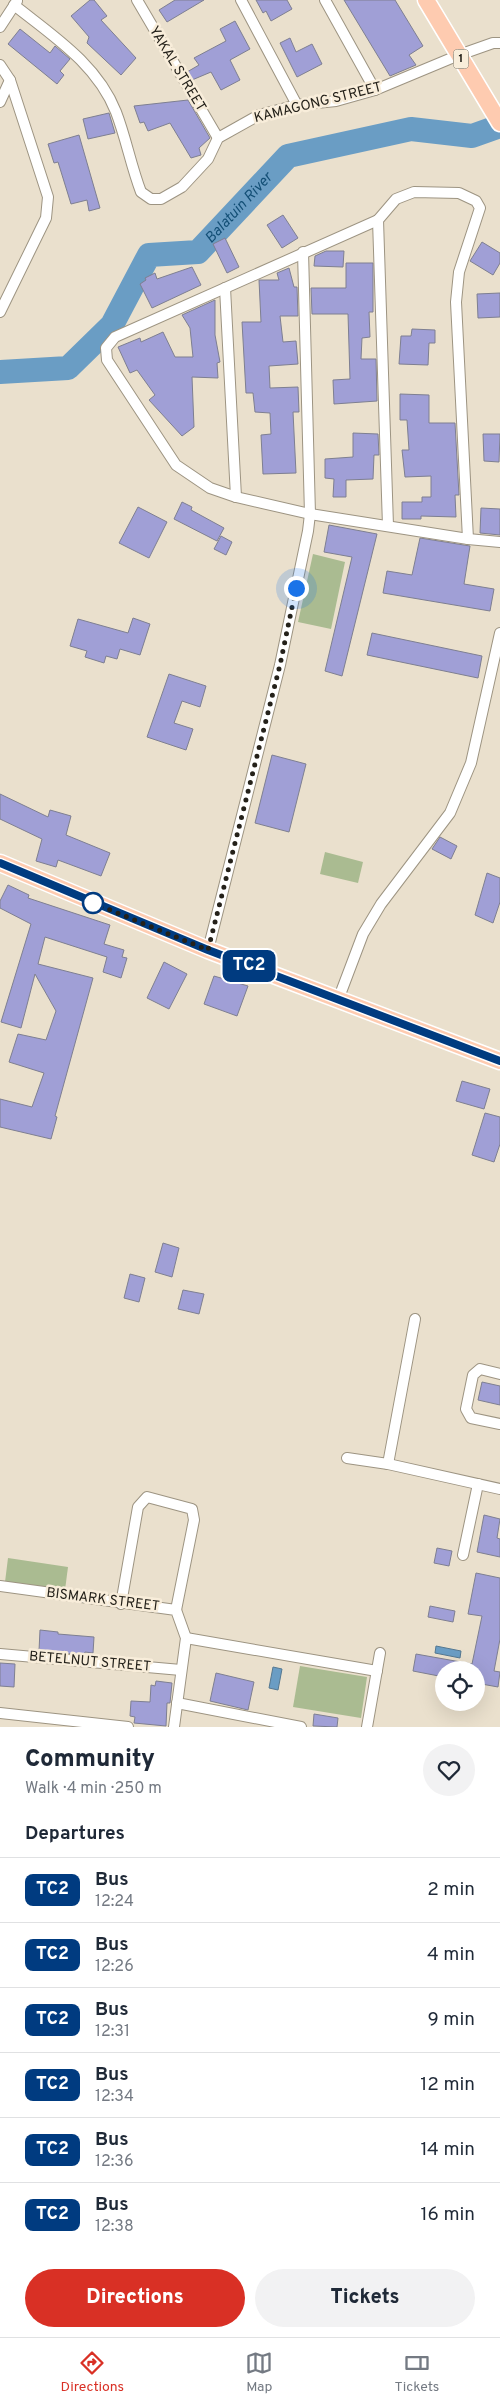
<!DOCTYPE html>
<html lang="en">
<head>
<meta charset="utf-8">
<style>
  body { margin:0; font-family:Overpass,sans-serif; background:#f2f2f3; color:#1f2937; height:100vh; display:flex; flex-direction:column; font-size:19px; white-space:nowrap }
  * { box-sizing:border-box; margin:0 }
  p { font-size:16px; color:#747a83 }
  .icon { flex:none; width:28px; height:28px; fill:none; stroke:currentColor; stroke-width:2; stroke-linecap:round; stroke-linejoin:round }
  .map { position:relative; height:1727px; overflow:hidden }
  .drawer { display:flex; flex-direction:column; background:#fff; flex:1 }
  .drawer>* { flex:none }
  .badge { padding:0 10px; border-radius:8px; font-size:18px; line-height:32px }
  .buttons { position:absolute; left:435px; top:1661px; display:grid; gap:10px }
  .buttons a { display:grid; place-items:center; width:50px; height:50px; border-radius:50%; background:#fff; box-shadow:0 5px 20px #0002; font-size:25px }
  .you { position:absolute; width:25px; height:25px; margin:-12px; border:4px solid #fff; border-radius:50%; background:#1a73e8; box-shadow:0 0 0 8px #1a73e833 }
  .map>.badge { position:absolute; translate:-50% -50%; box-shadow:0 0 0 2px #fff }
  h2 { padding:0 25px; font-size:19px; line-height:45px }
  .round { display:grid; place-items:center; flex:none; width:52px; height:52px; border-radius:26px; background:#f2f2f3 }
  .summary { display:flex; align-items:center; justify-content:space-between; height:85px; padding:0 25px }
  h1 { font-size:24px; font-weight:800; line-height:38px }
  .button { display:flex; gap:10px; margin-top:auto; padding:10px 25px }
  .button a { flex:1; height:58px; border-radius:30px; background:#d93025; color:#fff; font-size:20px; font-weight:800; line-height:58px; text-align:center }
  .button a+a { background:#f2f2f3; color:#1f2937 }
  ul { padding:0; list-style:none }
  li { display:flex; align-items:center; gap:15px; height:65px; padding:0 25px; border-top:1px solid #e0e1e3 }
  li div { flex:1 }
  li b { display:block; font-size:19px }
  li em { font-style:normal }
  li .badge { min-width:55px; font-weight:700; text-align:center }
  .menu { display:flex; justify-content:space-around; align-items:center; height:70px; border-top:1px solid #e0e1e3; background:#fff; font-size:14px; color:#747a83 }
  .menu a { display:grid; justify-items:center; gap:2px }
  .menu .current { color:#d93025 }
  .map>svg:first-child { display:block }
</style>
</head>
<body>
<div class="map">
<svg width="500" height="1727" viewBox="0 0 500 1727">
  <rect width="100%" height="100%" fill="#eae0cd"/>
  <g fill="#aabb91">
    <path d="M313,554L345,562L331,629L298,622Z"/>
    <path d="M325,852L363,862L358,883L320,874Z"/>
    <path d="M8,1558L68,1567L65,1590L5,1582Z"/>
    <path d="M300,1666L367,1677L361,1718L293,1707Z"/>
  </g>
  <g fill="#6a9dc4" stroke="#557891">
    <path d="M436,1646L461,1651L460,1658L435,1653Z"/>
    <path d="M273,1667L282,1669L278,1690L269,1688Z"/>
  </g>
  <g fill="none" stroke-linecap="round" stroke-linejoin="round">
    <path stroke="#6a9dc4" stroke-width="24" id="s1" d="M0,372L68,368L112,325L149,255L198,252L288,156L411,129L472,136L500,126"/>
  </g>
  <g fill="#a09fd6" stroke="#7e7f91">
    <path d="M90,0H94L107,16L101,20L136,58L121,75L87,43L89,37L71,16Z"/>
    <path d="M175,0H204L167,22L159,10Z"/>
    <path d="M256,0H287L292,9L271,21L266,11L263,13Z"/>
    <path d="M344,0H395L423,46L409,55L416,65L390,76Z"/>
    <path d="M235,21L250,49L230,60L240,80L221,90L211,72L192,80L187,72L199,65L194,58L226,41L220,29Z"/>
    <path d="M20,29L50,53L55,46L70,59L60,71L64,75L57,84L8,44Z"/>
    <path d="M290,38L296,52L312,44L322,64L297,77L280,43Z"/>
    <path d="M188,100L210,138L199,148L201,155L191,158L170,123L148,131L144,122L140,123L134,106Z"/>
    <path d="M109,113L115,133L88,139L83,119Z"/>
    <path d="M79,135L100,208L89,211L87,200L71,204L58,162L54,163L48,144Z"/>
    <path d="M283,215L298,238L282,248L267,225Z"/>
    <path d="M225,238L239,267L227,273L213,244Z"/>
    <path d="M482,242L500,253V263L493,275L470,261Z"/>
    <path d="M326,251H344L343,267L314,266L315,256Z"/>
    <path d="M346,263H373V312H369L370,337L362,338L361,359H376L377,401L334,404L333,380L350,379L348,314H312L311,288H346Z"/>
    <path d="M192,267L201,285L152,308L140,284L146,280L145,278L155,273L157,279Z"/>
    <path d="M289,268L294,287H297L298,316H280L283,342L296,341L298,364L269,366L270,388L298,387L299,412H293L296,473L263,474L261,435L271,434L270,413L255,412L253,393H246L242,322H261L259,280H279L277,273Z"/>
    <path d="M500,293V317L478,318L477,294Z"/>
    <path d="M215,300V335L220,362L217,363L218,378L192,377L194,427L182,436L149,400L155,395L137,370L130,373L118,347L140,338L141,342L163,332L175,357H193L190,328L182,315Z"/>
    <path d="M412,329L435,330V343H429L428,365L399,364L401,336H411Z"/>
    <path d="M400,394L429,395V423H455L459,495H455L456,517L421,516V519H402V502H422V497H431V476L405,477L402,450H409L407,420H400Z"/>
    <path d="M353,433L378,434L379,455H374L373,479L346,480V497H333L334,479L325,478V459L353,457Z"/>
    <path d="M483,434H500L499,462L484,461Z"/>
    <path d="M182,502L192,507L191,510L224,528L217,541L174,519Z"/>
    <path d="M138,507L167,522L149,558L119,543Z"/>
    <path d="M481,508L500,509V535L480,533Z"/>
    <path d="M329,525L377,534L342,676L325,671L352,557L324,552Z"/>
    <path d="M221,536L232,542L226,555L214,549Z"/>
    <path d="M420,538L470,546L464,584L494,589L490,611L383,593L387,571L412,575Z"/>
    <path d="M133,618L150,624L140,655L120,649L117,659L106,656L104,663L85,657L87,651L70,646L78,619L128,633Z"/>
    <path d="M372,633L482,656L478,678L367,655Z"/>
    <path d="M169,674L206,686L200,707L182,701L174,723L193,729L186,750L147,737Z"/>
    <path d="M272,755L306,764L289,832L255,823Z"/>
    <path d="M0,794L48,817L50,810L71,816L66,835L110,853L101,876L58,860L56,867L36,861L42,839L0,819Z"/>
    <path d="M440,837L457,846L451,859L432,849Z"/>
    <path d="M487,873L500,878V902L493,923L475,915Z"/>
    <path d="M8,885L29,895L28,898L110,925L104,944L124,950L122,957L127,958L121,978L103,972L107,957L45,937L38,964L93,978L55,1116L57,1117L51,1139L0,1127V1099L32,1107L44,1073L9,1062L18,1034L46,1040L56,1011L35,974L21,1028L1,1022L31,924L0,908V901Z"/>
    <path d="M164,962L187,974L169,1009L147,998Z"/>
    <path d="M214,976L248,986L237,1016L204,1004Z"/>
    <path d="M462,1081L490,1089L484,1109L456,1101Z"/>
    <path d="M485,1113L500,1117V1144L494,1162L472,1155Z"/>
    <path d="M163,1243L179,1248L172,1277L155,1272Z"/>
    <path d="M130,1274L145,1278L139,1302L124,1298Z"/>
    <path d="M183,1290L204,1294L199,1314L178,1309Z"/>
    <path d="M482,1382L500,1386V1405L478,1400Z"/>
    <path d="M484,1515L500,1519L497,1538L500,1539V1557L477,1552Z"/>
    <path d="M437,1548L452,1551L449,1566L434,1563Z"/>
    <path d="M476,1573L500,1578V1639L494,1671L500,1672L498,1687L476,1683V1670H444V1677L413,1671L416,1654L472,1664L482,1616L468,1614Z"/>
    <path d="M430,1606L455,1611L453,1622L428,1617Z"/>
    <path d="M40,1630L58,1632V1634L94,1637L93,1653L85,1652L84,1655L39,1651Z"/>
    <path d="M0,1663L15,1664L14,1687L0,1686Z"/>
    <path d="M216,1673L254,1682L248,1710L210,1701Z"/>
    <path d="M156,1681L172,1683L170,1703H167L166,1726L134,1723L135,1717L130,1716L131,1701L150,1702L151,1685L155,1686Z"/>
    <path d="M314,1714L338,1718L337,1727L313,1726Z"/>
  </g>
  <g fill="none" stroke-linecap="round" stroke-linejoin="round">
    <defs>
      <g id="street">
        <path d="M137,0L218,138"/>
        <path d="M241,0L297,105"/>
        <path d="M325,0L375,90"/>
        <path d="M14,5C53,36 97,64 116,112C126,138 131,166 141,192L151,199H161L182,187L208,159L218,138L259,115L297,105L336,101L375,90L459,55L493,43H500"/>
        <path d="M0,27L17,1"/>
        <path d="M0,65L10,80L48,197L46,218L0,312"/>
        <path d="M0,102L10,80"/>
        <path d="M378,220L115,337L106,348L107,360L176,465L210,488L236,497L310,514L468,539L500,542"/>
        <path d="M225,288L236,497"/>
        <path d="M388,526L378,220L396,199L414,192L459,193L476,201L480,208L459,272L456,302L468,539"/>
        <path d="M208,950L280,665L308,531L310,514L303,252"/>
        <path d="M338,1000L363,934L381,904L450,813L471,763L500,633"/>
        <path d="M500,1374L480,1369L473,1375L466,1409L471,1418L500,1424"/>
        <path d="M347,1458L388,1464L500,1489"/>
        <path d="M388,1464L415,1319"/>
        <path d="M463,1555L478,1484"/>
        <path d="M0,1586L176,1610L186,1638L174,1727"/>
        <path d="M121,1604L138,1507L147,1497L192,1509L194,1520L176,1610"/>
        <path d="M186,1638L377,1671"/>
        <path d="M0,1654L181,1670"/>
        <path d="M177,1703L301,1727"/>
        <path d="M0,1713L128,1727"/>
        <path d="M367,1727L380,1653"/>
      </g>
      <g id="primary">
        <path d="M426,0L500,123"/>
        <path d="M0,863L208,950L500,1061"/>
      </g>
    </defs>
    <use href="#street" stroke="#9d9482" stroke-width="12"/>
    <use href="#primary" stroke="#fff" stroke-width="19"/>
    <use href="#street" stroke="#fff" stroke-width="10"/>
    <use href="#primary" stroke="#fecbb0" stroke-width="16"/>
  </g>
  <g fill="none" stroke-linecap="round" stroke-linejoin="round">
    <defs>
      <path id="line" d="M0,863L208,950L500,1061"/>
    </defs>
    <use href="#line" stroke="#fff" stroke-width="11"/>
    <use href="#line" stroke="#003b80" stroke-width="8"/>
    <path stroke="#24211a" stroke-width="5" stroke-dasharray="0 9" d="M93,903L208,950L280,665L296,588"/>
  </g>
  <circle fill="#fff" stroke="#003b80" stroke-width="2.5" cx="93" cy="903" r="10"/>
  <g text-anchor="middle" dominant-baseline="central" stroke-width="5" stroke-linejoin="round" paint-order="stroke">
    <rect fill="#f8edda" stroke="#645e54" stroke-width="1" x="453.5" y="49.5" width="15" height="19" rx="4"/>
    <g font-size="12" font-weight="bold" fill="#24211a">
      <text x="461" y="59">1</text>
    </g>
    <g font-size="14" fill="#24211a" stroke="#f8edda">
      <text transform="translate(177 69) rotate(59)">YAKAL STREET</text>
      <text transform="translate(318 103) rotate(-14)">KAMAGONG STREET</text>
      <text transform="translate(103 1600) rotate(7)">BISMARK STREET</text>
      <text transform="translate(90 1662) rotate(5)">BETELNUT STREET</text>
    </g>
    <g font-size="15" font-style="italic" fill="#134f76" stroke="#f8edda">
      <text stroke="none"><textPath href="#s1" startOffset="318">Balatuin River</textPath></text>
    </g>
  </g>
</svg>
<div class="buttons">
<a><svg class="icon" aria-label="locate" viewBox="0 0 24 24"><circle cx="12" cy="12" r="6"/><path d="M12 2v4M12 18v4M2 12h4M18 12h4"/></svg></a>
</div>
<div class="you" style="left:296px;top:588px"></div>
<b class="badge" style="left:249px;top:966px;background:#003b80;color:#fff">TC2</b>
</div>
<section class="drawer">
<div class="summary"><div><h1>Community</h1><p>Walk · 4 min · 250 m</p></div><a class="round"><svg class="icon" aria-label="heart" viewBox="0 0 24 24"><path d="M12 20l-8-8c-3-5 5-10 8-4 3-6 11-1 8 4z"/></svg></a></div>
<h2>Departures</h2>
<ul>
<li><span class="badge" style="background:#003b80;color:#fff">TC2</span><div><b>Bus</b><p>12:24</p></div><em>2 min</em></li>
<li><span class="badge" style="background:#003b80;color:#fff">TC2</span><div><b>Bus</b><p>12:26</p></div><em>4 min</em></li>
<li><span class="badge" style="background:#003b80;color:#fff">TC2</span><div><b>Bus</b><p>12:31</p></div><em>9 min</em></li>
<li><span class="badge" style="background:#003b80;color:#fff">TC2</span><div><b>Bus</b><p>12:34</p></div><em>12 min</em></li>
<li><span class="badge" style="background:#003b80;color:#fff">TC2</span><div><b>Bus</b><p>12:36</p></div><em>14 min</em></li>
<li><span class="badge" style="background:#003b80;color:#fff">TC2</span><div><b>Bus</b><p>12:38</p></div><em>16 min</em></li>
</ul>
<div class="button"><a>Directions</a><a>Tickets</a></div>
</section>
<nav class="menu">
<a class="current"><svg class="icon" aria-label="directions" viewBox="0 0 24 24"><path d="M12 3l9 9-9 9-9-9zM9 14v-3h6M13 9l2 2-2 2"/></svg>Directions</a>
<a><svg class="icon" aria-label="map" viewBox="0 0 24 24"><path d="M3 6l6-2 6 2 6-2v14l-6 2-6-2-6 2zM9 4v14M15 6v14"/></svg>Map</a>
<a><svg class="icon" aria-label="tickets" viewBox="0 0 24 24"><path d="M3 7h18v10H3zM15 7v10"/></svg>Tickets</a>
</nav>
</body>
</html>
